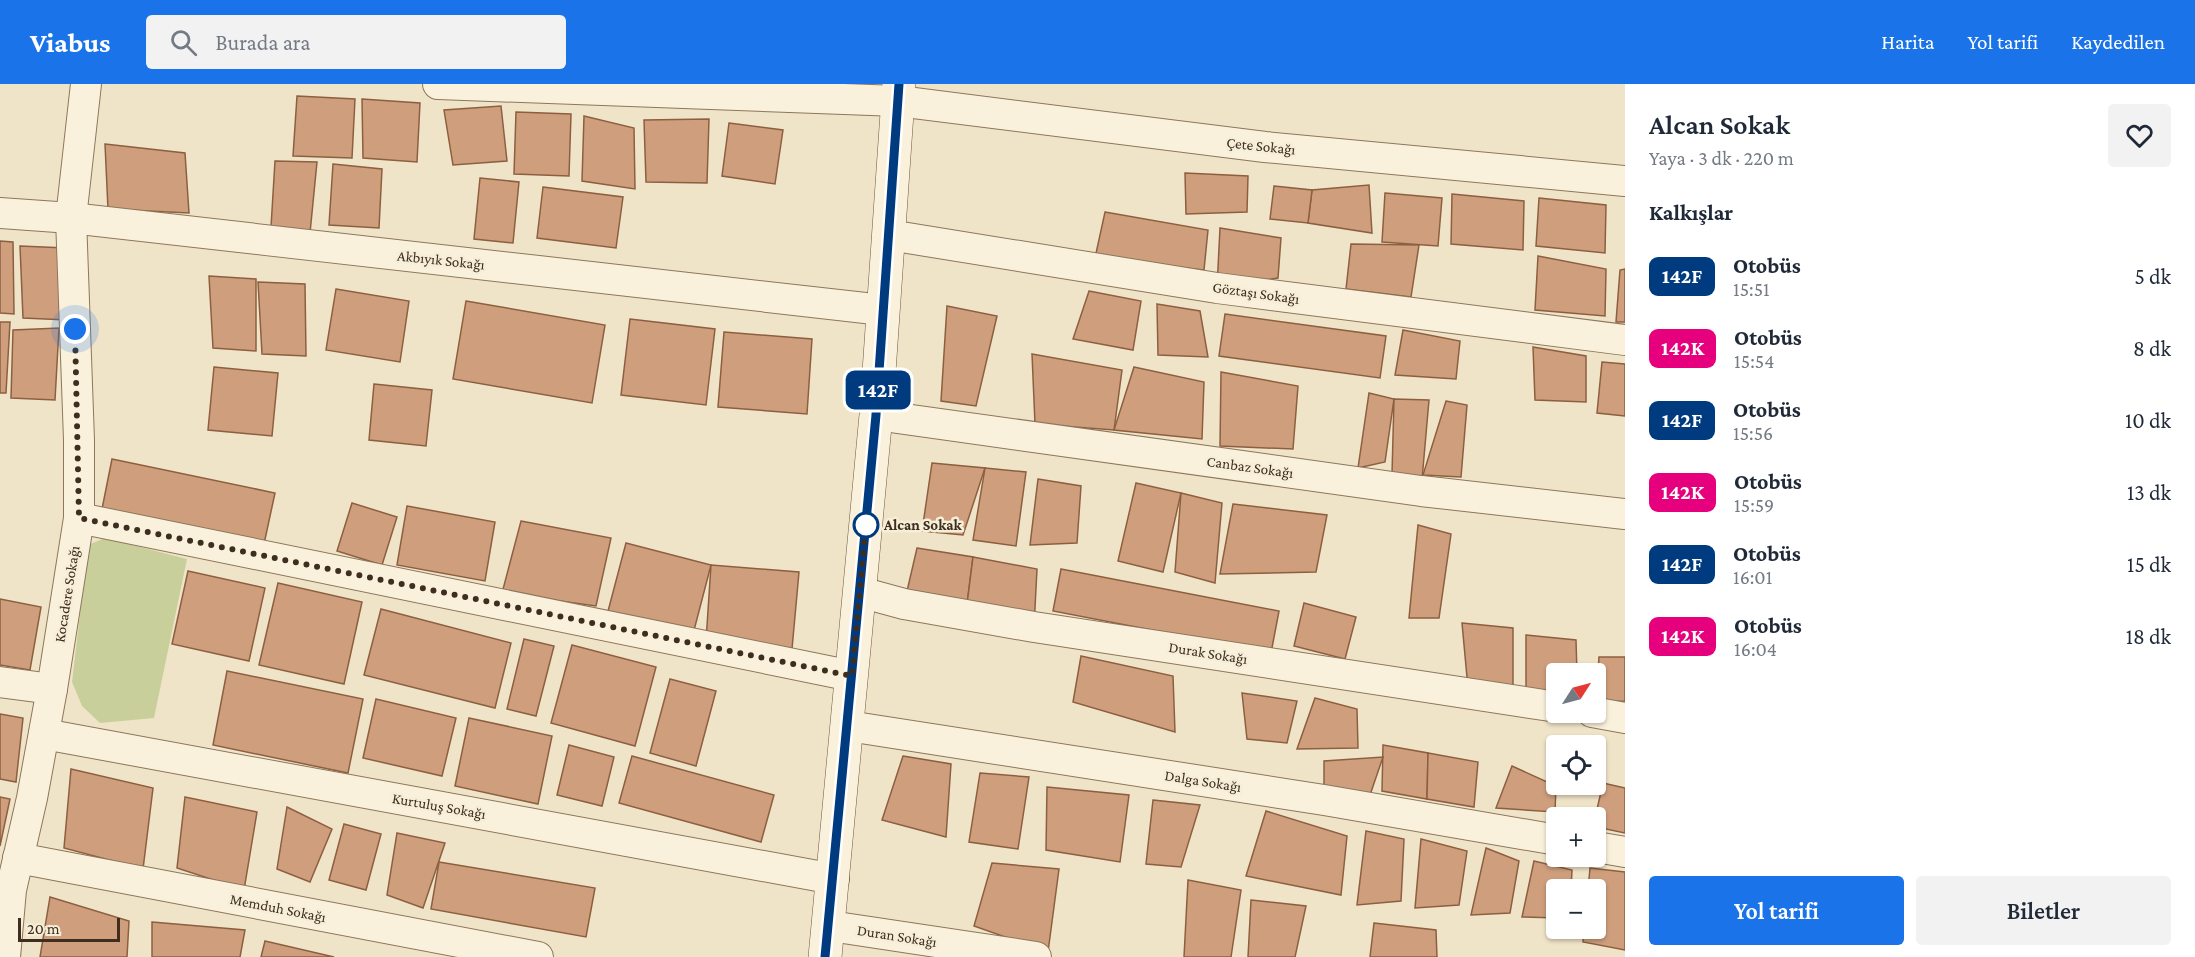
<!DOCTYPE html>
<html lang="tr">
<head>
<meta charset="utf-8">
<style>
  body { margin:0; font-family:"Crimson Pro",serif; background:#f2f2f3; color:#1f2937; height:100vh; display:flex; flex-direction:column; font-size:22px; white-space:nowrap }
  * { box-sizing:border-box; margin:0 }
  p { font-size:20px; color:#747a83 }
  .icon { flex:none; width:33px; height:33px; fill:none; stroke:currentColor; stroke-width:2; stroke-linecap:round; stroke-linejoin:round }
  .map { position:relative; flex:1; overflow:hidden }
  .drawer { display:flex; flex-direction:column; background:#fff; width:570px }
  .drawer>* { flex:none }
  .badge { padding:0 12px; border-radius:9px; font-size:21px; line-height:39px }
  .needle { width:39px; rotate:54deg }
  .buttons { position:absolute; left:1546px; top:579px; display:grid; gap:12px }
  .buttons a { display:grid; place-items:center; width:60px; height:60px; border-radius:6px; background:#fff; box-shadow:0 2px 4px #0004; font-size:30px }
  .scale { position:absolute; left:18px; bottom:15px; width:102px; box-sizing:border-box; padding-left:6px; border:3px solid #3d2e20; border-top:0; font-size:16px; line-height:21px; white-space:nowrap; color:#3d2e20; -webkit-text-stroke:4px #f7eed8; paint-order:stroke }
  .you { position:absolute; width:30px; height:30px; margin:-15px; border:4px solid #fff; border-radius:50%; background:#1a73e8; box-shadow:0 0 0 9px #1a73e833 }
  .map>.badge { position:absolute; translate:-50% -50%; box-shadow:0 0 0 3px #fff }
  h2 { padding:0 24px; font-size:22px; line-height:54px }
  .round { display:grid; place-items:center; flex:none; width:63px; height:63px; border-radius:6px; background:#f2f2f3 }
  .overview { display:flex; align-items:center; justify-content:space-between; height:102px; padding:0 24px }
  h1 { font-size:28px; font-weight:600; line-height:45px }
  .cta { display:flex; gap:12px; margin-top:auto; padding:12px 24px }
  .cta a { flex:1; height:69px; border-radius:6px; background:#1a73e8; color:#fff; font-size:24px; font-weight:600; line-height:69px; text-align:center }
  .cta a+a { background:#f2f2f3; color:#1f2937 }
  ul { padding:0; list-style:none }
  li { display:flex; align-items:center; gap:18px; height:72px; padding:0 24px }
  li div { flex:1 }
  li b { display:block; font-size:22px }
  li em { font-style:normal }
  li .badge { min-width:66px; font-weight:700; text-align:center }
  header { display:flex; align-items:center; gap:36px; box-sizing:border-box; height:84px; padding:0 30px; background:#1a73e8; color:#fff }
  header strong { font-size:28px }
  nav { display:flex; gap:33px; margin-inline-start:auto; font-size:21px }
  .search { width:420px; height:54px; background:#f2f2f3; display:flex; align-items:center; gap:15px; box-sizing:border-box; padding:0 21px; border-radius:6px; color:#747a83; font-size:22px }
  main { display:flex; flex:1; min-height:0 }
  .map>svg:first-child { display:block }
</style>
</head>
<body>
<header>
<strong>Viabus</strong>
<div class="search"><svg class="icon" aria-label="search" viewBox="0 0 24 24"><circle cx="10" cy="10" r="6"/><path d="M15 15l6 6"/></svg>Burada ara</div>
<nav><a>Harita</a><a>Yol tarifi</a><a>Kaydedilen</a></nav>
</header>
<main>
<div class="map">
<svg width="1625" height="873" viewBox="0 0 1625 873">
  <rect width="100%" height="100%" fill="#f0e4c8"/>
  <path fill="#c9cf9b" d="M105,454L187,475L154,634L100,639L82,622L72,598L88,461Z"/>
  <g fill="#cf9f7d" stroke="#8d5f41" stroke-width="1.5">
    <path d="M297,12L355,15L352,74L293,72Z"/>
    <path d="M362,15L420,19L417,78L363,74Z"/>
    <path d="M501,22L507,77L453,81L444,26Z"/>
    <path d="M516,28L571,30L569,92L514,90Z"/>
    <path d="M584,32L634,44L635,105L582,97Z"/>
    <path d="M709,35L707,99L646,98L644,36Z"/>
    <path d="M729,39L783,46L775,100L722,92Z"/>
    <path d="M105,60L185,69L189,129L108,125Z"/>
    <path d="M275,77L317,78L310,149L271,143Z"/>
    <path d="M333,80L382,85L379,144L329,141Z"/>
    <path d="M1185,89L1248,92L1247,128L1186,130Z"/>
    <path d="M480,94L519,98L513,159L474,155Z"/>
    <path d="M1369,101L1372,149L1308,139L1312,106Z"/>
    <path d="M1274,102L1312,106L1308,139L1270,135Z"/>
    <path d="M543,103L623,113L616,164L537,154Z"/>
    <path d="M1385,109L1442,114L1438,162L1382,158Z"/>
    <path d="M1452,110L1524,117L1523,166L1451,160Z"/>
    <path d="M1539,114L1606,121L1605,169L1536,162Z"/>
    <path d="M1105,128L1208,146L1204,186L1095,174Z"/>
    <path d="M1220,144L1281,154L1278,194L1217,204Z"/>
    <path d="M0,157L13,158L14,230L0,229Z"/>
    <path d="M1351,160L1419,161L1411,213L1346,205Z"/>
    <path d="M20,162L66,164L67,236L23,234Z"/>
    <path d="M1538,172L1606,185L1605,232L1535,226Z"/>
    <path d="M1625,185V238H1616L1620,186Z"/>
    <path d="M209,192L256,195V267L213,264Z"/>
    <path d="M258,198L305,200L306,272L262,270Z"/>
    <path d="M336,205L409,217L400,278L326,266Z"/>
    <path d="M1089,207L1141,217L1133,266L1073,255Z"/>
    <path d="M466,217L605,241L592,319L453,295Z"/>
    <path d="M1157,220L1200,227L1208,273L1158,271Z"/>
    <path d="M947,222L997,232L976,322L941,317Z"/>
    <path d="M1225,230L1386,252L1380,294L1219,272Z"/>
    <path d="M630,235L715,245L706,321L621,311Z"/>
    <path d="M0,238H10L6,309H0Z"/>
    <path d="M59,244L55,316L11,314L13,246Z"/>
    <path d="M1403,246L1460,257L1456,295L1395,291Z"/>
    <path d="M724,248L812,255L807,330L718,323Z"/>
    <path d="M1533,263L1586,272V318L1535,316Z"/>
    <path d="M1032,270L1122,286L1114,346L1035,340Z"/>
    <path d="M1602,278L1625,280V332L1597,329Z"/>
    <path d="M214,283L278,289L272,352L208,346Z"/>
    <path d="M1134,283L1204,298L1202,355L1114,346Z"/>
    <path d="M1221,288L1298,302L1293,365L1220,362Z"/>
    <path d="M374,300L432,306L426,362L369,356Z"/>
    <path d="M1369,309L1394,315L1385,378L1358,384Z"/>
    <path d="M1394,315L1429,316L1421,407L1392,390Z"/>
    <path d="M1446,317L1467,321L1461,393L1423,391Z"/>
    <path d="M112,375L275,409L264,460L102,425Z"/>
    <path d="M932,379L985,384L963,451L922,447Z"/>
    <path d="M985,384L1026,388L1016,462L973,456Z"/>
    <path d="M1038,395L1081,402L1077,459L1030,461Z"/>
    <path d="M1136,399L1181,409L1163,488L1118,477Z"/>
    <path d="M1181,409L1222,419L1215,499L1175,488Z"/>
    <path d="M352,419L397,433L382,481L337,467Z"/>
    <path d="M1233,420L1327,431L1316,488L1220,490Z"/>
    <path d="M407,422L495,438L485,497L397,481Z"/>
    <path d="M521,437L611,454L596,522L502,509Z"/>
    <path d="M1418,441L1451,450L1439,534H1409Z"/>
    <path d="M626,459L711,481L692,554L607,531Z"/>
    <path d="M917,464L973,473L967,520H904Z"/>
    <path d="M973,473L1037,485L1034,543L967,520Z"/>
    <path d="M711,481L799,488L792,565L706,557Z"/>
    <path d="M1061,485L1279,527L1271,569L1053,527Z"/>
    <path d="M188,487L265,504L249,577L172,560Z"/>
    <path d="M278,499L362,518L344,600L259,581Z"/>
    <path d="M0,515L41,523L30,586L0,581Z"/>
    <path d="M1304,519L1356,533L1345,575L1294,562Z"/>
    <path d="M381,525L511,559L495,624L364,591Z"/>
    <path d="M1462,539L1513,544V605L1468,604Z"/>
    <path d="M1526,551L1576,556L1577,590H1557V616L1526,614Z"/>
    <path d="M524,555L554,562L536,632L507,625Z"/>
    <path d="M572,561L656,583L635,662L551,639Z"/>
    <path d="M1081,572L1173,592L1175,648L1073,618Z"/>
    <path d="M1599,573H1625V617L1596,618Z"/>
    <path d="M227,587L363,615L348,689L213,661Z"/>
    <path d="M670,595L716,607L696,682L650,669Z"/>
    <path d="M1242,609L1297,617L1287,659L1247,655Z"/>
    <path d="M1315,614L1357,625L1358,664L1297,665Z"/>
    <path d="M376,615L456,634L442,692L363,674Z"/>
    <path d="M0,630L23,634L16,698L0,695Z"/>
    <path d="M469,634L552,652L538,720L455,702Z"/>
    <path d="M569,661L614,673L602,722L557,711Z"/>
    <path d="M1383,661L1428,669L1427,715L1382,707Z"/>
    <path d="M1428,669L1478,678L1474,723L1427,715Z"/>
    <path d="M632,672L774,711L761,758L619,719Z"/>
    <path d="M903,672L951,680L946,753L882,736Z"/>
    <path d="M1383,673L1370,711L1324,716V677Z"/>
    <path d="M1512,682L1556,702L1555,728L1496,724Z"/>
    <path d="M71,685L153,704L143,785L64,764Z"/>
    <path d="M980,689L1029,693L1018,765L969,758Z"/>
    <path d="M1603,699L1625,704V749L1596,743L1595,734Z"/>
    <path d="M1047,703L1129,711L1120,778L1046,766Z"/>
    <path d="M0,713L10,715L0,762Z"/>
    <path d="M185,713L257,728L244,806L177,784Z"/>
    <path d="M1153,716L1200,721L1181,783L1146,780Z"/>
    <path d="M287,723L332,745L310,798L277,785Z"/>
    <path d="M1266,727L1347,752L1341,811L1246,792Z"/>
    <path d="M344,740L381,750L366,806L329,796Z"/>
    <path d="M1366,747L1404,755L1401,817L1357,821Z"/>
    <path d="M397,749L445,759L423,824L387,811Z"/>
    <path d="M1421,755L1467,767L1459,821L1415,824Z"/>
    <path d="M1486,764L1519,777L1510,829L1471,831Z"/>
    <path d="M1534,777L1572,786L1571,806H1557V834L1522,833Z"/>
    <path d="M439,778L595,804L586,853L431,825Z"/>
    <path d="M992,779L1059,785L1048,868L974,842Z"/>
    <path d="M1590,784L1625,788V866L1583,858L1584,844H1596V806H1588Z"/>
    <path d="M1188,796L1241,806L1231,873H1184Z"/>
    <path d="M50,813L129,837L127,873H40Z"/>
    <path d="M1251,816L1306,822L1295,873H1248Z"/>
    <path d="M152,838L245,846L240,873H152Z"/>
    <path d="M1374,839L1436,846L1437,873H1370Z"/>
    <path d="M265,857L334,873H261Z"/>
  </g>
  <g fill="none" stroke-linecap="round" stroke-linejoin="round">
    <defs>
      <g id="minor">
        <path d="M438,0L898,17L1265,63L1625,97"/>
        <path d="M0,129L71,134L883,226"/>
        <path d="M889,151L1217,204L1625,256"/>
        <path d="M876,331L1421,407L1625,430"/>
        <path d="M79,434L852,592"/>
        <path d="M860,508L904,520L1034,543L1557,623"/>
        <path d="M0,598L52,605"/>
        <path d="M1592,628L1625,634"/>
        <path d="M848,642L1324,716L1557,756"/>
        <path d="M44,650L834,795"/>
        <path d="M1596,763L1625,768"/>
        <path d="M18,774L538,873"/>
        <path d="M830,842L1036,873"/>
        <path d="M5,873L11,806L32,714L52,605L79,434V356L71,134L86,0"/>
      </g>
      <path id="secondary" d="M825,873L876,331L899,0"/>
    </defs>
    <use href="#minor" stroke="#8d765c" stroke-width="32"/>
    <use href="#secondary" stroke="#6f573f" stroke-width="34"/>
    <use href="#minor" stroke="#faf1dc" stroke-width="30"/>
    <use href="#secondary" stroke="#faf1dc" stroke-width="33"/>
  </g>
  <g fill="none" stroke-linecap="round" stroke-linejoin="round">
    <defs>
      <path id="line" d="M825,873L876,331L899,0"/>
    </defs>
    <use href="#line" stroke="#fff" stroke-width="14"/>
    <use href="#line" stroke="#003b80" stroke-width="9"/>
    <path stroke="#3d2e20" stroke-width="6" stroke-dasharray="0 10.8" d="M75,245L79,434L852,592L866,441"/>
  </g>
  <circle fill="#fff" stroke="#003b80" stroke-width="3" cx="866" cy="441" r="12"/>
  <g text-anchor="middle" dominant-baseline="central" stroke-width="5" stroke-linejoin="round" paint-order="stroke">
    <g font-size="15" fill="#3d2e20" stroke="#f7eed8">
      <text transform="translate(1261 62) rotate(6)">Çete Sokağı</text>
      <text transform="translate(441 176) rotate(6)">Akbıyık Sokağı</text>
      <text transform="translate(1256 209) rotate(8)">Göztaşı Sokağı</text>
      <text transform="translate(1250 383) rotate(8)">Canbaz Sokağı</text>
      <text transform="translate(67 510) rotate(-81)">Kocadere Sokağı</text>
      <text transform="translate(1208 569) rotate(9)">Durak Sokağı</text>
      <text transform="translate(1203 697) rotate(9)">Dalga Sokağı</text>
      <text transform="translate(439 722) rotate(10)">Kurtuluş Sokağı</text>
      <text transform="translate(278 824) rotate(11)">Memduh Sokağı</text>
      <text transform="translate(897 852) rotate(9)">Duran Sokağı</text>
    </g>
    <g font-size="15" font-weight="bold" fill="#3d2e20" stroke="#f7eed8" text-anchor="start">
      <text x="884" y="441">Alcan Sokak</text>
    </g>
  </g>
</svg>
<div class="buttons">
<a><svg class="needle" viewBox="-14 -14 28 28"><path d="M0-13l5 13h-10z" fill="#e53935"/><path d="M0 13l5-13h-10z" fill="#747a83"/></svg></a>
<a><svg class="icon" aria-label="locate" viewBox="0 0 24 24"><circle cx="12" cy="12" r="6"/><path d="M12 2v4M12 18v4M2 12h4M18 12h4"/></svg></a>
<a>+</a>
<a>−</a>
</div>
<div class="scale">20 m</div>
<div class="you" style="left:75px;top:245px"></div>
<b class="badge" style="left:878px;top:306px;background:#003b80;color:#fff">142F</b>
</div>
<section class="drawer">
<div class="overview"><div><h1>Alcan Sokak</h1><p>Yaya · 3 dk · 220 m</p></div><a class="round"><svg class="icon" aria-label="heart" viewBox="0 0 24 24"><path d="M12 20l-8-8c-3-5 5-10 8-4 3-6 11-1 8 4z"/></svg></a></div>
<h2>Kalkışlar</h2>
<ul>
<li><span class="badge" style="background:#003b80;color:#fff">142F</span><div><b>Otobüs</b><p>15:51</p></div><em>5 dk</em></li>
<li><span class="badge" style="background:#e6007e;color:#fff">142K</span><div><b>Otobüs</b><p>15:54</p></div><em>8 dk</em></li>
<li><span class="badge" style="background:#003b80;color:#fff">142F</span><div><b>Otobüs</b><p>15:56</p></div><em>10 dk</em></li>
<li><span class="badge" style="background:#e6007e;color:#fff">142K</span><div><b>Otobüs</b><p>15:59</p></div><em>13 dk</em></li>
<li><span class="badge" style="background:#003b80;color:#fff">142F</span><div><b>Otobüs</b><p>16:01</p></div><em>15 dk</em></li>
<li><span class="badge" style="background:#e6007e;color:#fff">142K</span><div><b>Otobüs</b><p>16:04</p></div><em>18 dk</em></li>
</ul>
<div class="cta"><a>Yol tarifi</a><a>Biletler</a></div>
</section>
</main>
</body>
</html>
